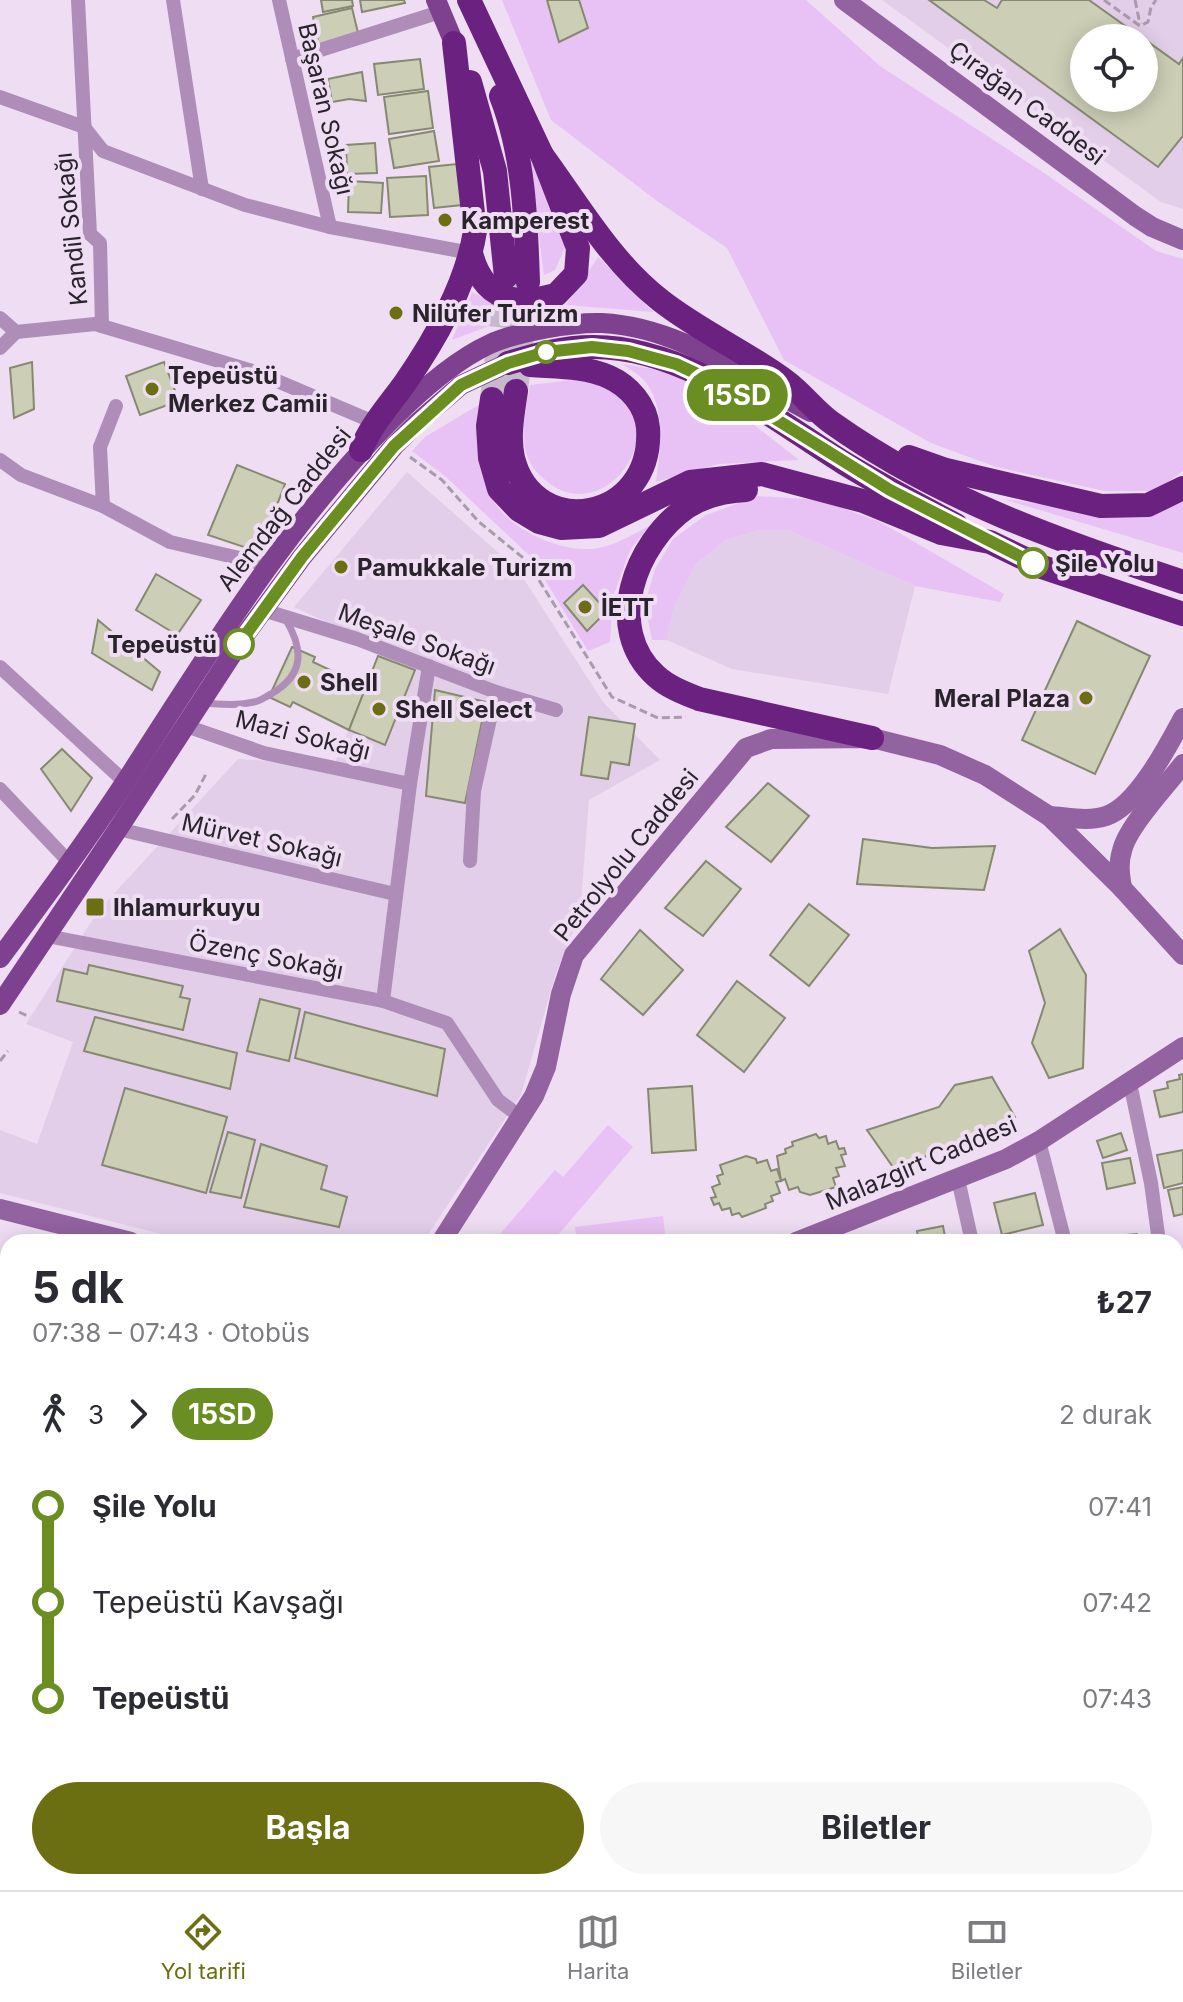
<!DOCTYPE html>
<html lang="tr">
<head>
<meta charset="utf-8">
<style>
  body { margin:0; font-family:Inter,sans-serif; background:#f7f7f7; color:#2b2b33; height:100vh; display:flex; flex-direction:column; font-size:30px; white-space:nowrap }
  * { box-sizing:border-box; margin:0 }
  p { font-size:26px; color:#7c7c81 }
  .icon { flex:none; width:44px; height:44px; fill:none; stroke:currentColor; stroke-width:2; stroke-linecap:round; stroke-linejoin:round }
  .map { position:relative; flex:1; overflow:hidden }
  .side { position:absolute; left:0px; top:1234px; width:1184px; height:656px; display:flex; flex-direction:column; background:#fff; border-radius:24px 24px 0 0; box-shadow:0 4px 20px #0003 }
  .side>* { flex:none }
  .badge { padding:0 16px; border-radius:26px; font-size:28px; line-height:52px }
  .fabs { position:absolute; left:1070px; top:24px; display:grid; gap:16px }
  .fabs a { display:grid; place-items:center; width:88px; height:88px; border-radius:50%; background:#fff; box-shadow:0 4px 20px #0003; font-size:40px }
  .map>.badge { position:absolute; translate:-50% -50%; box-shadow:0 0 0 4px #fff }
  .legs { display:flex; align-items:center; gap:12px; height:88px; padding:0 32px; font-size:26px }
  .legs p { margin-inline-start:auto }
  .overview { display:flex; align-items:center; justify-content:space-between; height:136px; padding:0 32px }
  h1 { font-size:44px; font-weight:700; line-height:60px }
  .primary-button { display:flex; gap:16px; margin-top:auto; padding:16px 32px }
  .primary-button a { flex:1; height:92px; border-radius:48px; background:#6b6e11; color:#fff; font-size:32px; font-weight:700; line-height:92px; text-align:center }
  .primary-button a+a { background:#f7f7f7; color:#2b2b33 }
  ul { padding:0 32px; list-style:none }
  li { display:flex; align-items:center; gap:28px; height:96px; font-size:30px }
  li i { display:grid; place-items:center; width:12px; height:100%; margin:0 10px; background:currentColor }
  li i::after { content:''; width:20px; height:20px; margin:-10px; border:6px solid; border-radius:50%; background:#fff }
  li p { margin-inline-start:auto }
  li:first-child i { background:linear-gradient(#0000 50%,currentColor 0) }
  li:last-child i { background:linear-gradient(currentColor 50%,#0000 0) }
  .dock { display:flex; justify-content:space-around; align-items:center; height:112px; border-top:2px solid #e1e1e2; background:#fff; font-size:22px; color:#7c7c81 }
  .dock a { display:grid; justify-items:center; gap:4px }
  .dock .selected { color:#6b6e11 }
  .map>svg:first-child { display:block }
</style>
</head>
<body>
<div class="map">
<svg width="1183" height="1890" viewBox="0 0 1183 1890">
  <rect width="100%" height="100%" fill="#eeddf3"/>
  <g fill="#e3ceea" fill-rule="evenodd">
    <path d="M882,0H1183V209L1161,202ZM1084,38H1144V98H1084Z"/>
    <path d="M407,472L518,570L603,702L660,760L589,800L580,915L555,976L521,1095L423,1242H193L0,1193V1130L37,1144L73,1042L26,1024L98,911L238,759L334,765L383,648L294,607Z"/>
    <path d="M759,530H788L915,586L888,694L732,669L667,640L674,608L696,564L726,540Z"/>
  </g>
  <g fill="#e8c2f4">
    <path d="M502,0H806L880,66L1044,173L1156,251L1183,259V471L1155,491H1105L996,467L931,443L784,360L727,248L657,201L551,120Z"/>
    <path d="M524,122L566,245L555,270L544,275Z"/>
    <path d="M598,257L653,312L566,305Z"/>
    <path d="M472,292L518,315L452,340Z"/>
    <path d="M623,364L671,372L717,396L799,460L718,464L656,482C660,453 666,410 647,384C642,376 630,370 623,364Z"/>
    <path d="M580,379C591,383 606,385 615,392C673,434 603,527 548,482C534,472 525,458 524,441C522,423 527,402 530,385Z"/>
    <path d="M482,403C484,421 485,484 491,496C506,528 557,551 591,549C611,548 632,535 649,526L630,550L613,597L610,642L588,651L531,557L446,477L412,451L425,437Z"/>
    <path d="M1183,494V553L1003,499L1111,513Z"/>
    <path d="M758,496L821,500L880,522L1004,594L1000,602L915,586L788,530H759L726,540L696,564L674,608L667,640H652L645,604L655,569L673,539L706,515Z"/>
    <path d="M608,1125L633,1147L552,1242L495,1240L555,1170L563,1177Z"/>
    <path d="M663,1216L666,1242H577L575,1227Z"/>
  </g>
  <g fill="#ccceb5" stroke="#868971" stroke-width="2">
    <path d="M321,0H352L353,6L323,12Z"/>
    <path d="M360,0H404L405,3L362,12Z"/>
    <path d="M547,0H579L588,28L559,42Z"/>
    <path d="M929,0H984L997,8L1002,0H1089L1142,38H1084V98H1144V39L1179,64L1183,58V136L1158,167Z"/>
    <path d="M352,8L359,37L319,46L313,17Z"/>
    <path d="M420,59L424,89L378,95L374,64Z"/>
    <path d="M362,72L366,101L349,99L332,102L328,79Z"/>
    <path d="M428,91L433,128L389,134L384,97Z"/>
    <path d="M434,131L439,161L394,168L389,139Z"/>
    <path d="M375,143L377,173L347,174L346,145Z"/>
    <path d="M457,164L462,205L434,208L429,167Z"/>
    <path d="M426,176L428,215L390,217L387,178Z"/>
    <path d="M349,181L383,183L381,213L348,212Z"/>
    <path d="M32,362L34,409L14,418L10,368Z"/>
    <path d="M164,362L179,401L140,415L126,376Z"/>
    <path d="M237,465L285,484L259,552L208,535Z"/>
    <path d="M156,574L201,600L177,635L136,610Z"/>
    <path d="M583,585L607,611L587,631L564,603Z"/>
    <path d="M98,620L160,672L152,690L92,653Z"/>
    <path d="M1077,621L1150,656L1095,774L1022,740Z"/>
    <path d="M292,647L315,657L313,662L366,687L349,730L293,702L290,707L269,697Z"/>
    <path d="M378,656L415,670L385,745L349,730Z"/>
    <path d="M435,690L486,702L465,803L426,796Z"/>
    <path d="M589,717L635,724L629,765L611,762L608,779L581,775Z"/>
    <path d="M62,749L92,778L71,811L41,769Z"/>
    <path d="M768,783L809,816L771,862L726,827Z"/>
    <path d="M863,839L932,848L995,846L984,890L857,884Z"/>
    <path d="M706,861L741,889L703,936L665,908Z"/>
    <path d="M809,904L849,935L809,986L770,955Z"/>
    <path d="M1060,929L1086,975L1083,1068L1049,1078L1032,1043L1045,1003L1029,951Z"/>
    <path d="M640,930L683,970L643,1015L601,979Z"/>
    <path d="M89,965L183,986L180,997L190,999L183,1030L57,1001L64,969L87,974Z"/>
    <path d="M737,981L785,1018L744,1072L697,1035Z"/>
    <path d="M260,999L300,1009L289,1061L247,1051Z"/>
    <path d="M305,1012L445,1049L437,1096L295,1058Z"/>
    <path d="M95,1017L237,1053L230,1089L84,1051Z"/>
    <path d="M1183,1074V1112L1160,1117L1154,1091L1168,1088L1167,1082L1180,1079L1179,1075Z"/>
    <path d="M992,1077L1015,1117L895,1170L867,1130L939,1107L955,1085Z"/>
    <path d="M692,1086L696,1150L652,1153L648,1089Z"/>
    <path d="M125,1088L227,1117L206,1193L102,1165Z"/>
    <path d="M228,1132L255,1140L241,1198L210,1192Z"/>
    <path d="M1121,1133L1127,1150L1103,1158L1097,1141Z"/>
    <path d="M816,1134L819,1138L826,1136L828,1144L836,1141L839,1149L844,1148L846,1154L841,1155L845,1166L836,1168L839,1176L833,1178L836,1187L810,1195L800,1192L798,1187L789,1190L785,1179L781,1181L777,1156L786,1153L785,1149L793,1146L792,1142Z"/>
    <path d="M261,1144L327,1166L321,1189L347,1197L339,1227L244,1207Z"/>
    <path d="M1183,1150V1183L1164,1188L1157,1155Z"/>
    <path d="M746,1156L756,1159L757,1163L767,1160L771,1171L777,1169L781,1181L776,1182L780,1193L771,1196L773,1201L765,1204L766,1208L742,1217L739,1213L732,1215L730,1208L722,1210L719,1203L714,1205L711,1198L716,1197L712,1187L720,1184L717,1176L723,1174L720,1165Z"/>
    <path d="M1130,1158L1135,1183L1107,1189L1102,1163Z"/>
    <path d="M1183,1187V1214L1174,1216L1168,1190Z"/>
    <path d="M1035,1193L1043,1225L1002,1235L994,1203Z"/>
    <path d="M943,1226L946,1242H919L917,1231Z"/>
    <path d="M1137,1234L1140,1242H1117L1116,1236Z"/>
    <path d="M1183,1459V1485L1176,1486V1461Z"/>
    <path d="M1183,1488V1518L1176,1519V1490Z"/>
    <path d="M1182,1573L1183,1613L1176,1615V1575Z"/>
    <path d="M3,1746L8,1751V1789L6,1792L0,1787V1750Z"/>
    <path d="M1176,1827H1179L1183,1846V1890H1169L1167,1882H1176Z"/>
    <path d="M8,1881V1882H50L43,1890H6L3,1887Z"/>
    <path d="M418,1882H447L442,1890H412Z"/>
    <path d="M457,1882H459L474,1890H451Z"/>
    <path d="M465,1882H499L494,1890H477Z"/>
    <path d="M659,1882H669L683,1890H654Z"/>
    <path d="M972,1882H1000L1002,1890H974Z"/>
    <path d="M1023,1882H1052L1055,1890H1026Z"/>
    <path d="M1113,1882H1146L1149,1890H1115Z"/>
    <path d="M950,1884L951,1890H918Z"/>
  </g>
  <g fill="none" stroke-linecap="round" stroke-linejoin="round">
    <g stroke="#c7b8cb" stroke-width="24" stroke-dasharray="24 12" stroke-linecap="butt">
      <path d="M516,391L528,282"/>
      <path d="M492,399L506,277"/>
    </g>
    <g stroke="#a89bac" stroke-width="3" stroke-dasharray="8 4" stroke-linecap="butt">
      <path d="M1104,0L1140,26L1148,22L1151,7L1156,0"/>
      <path d="M1135,0L1140,24"/>
      <path d="M410,457L442,480L479,522L527,561L612,697L658,718L686,717"/>
      <path d="M172,819L195,795L207,772"/>
      <path d="M19,1012L30,1017"/>
      <path d="M0,1061L8,1051"/>
    </g>
    <path stroke="#ae8db8" stroke-width="7" d="M203,703C220,704 237,706 254,702C260,701 265,697 271,694C304,675 304,650 286,620"/>
    <g stroke="#ae8db8" stroke-width="14">
      <path d="M78,0L90,234L100,243L102,326"/>
      <path d="M173,0L202,189"/>
      <path d="M279,0L330,227"/>
      <path d="M292,59L440,12"/>
      <path d="M0,97L84,127L103,151L245,205L330,227L471,253"/>
      <path d="M0,318L16,332L95,324L256,372L376,423"/>
      <path d="M0,348L16,332"/>
      <path d="M0,460L21,475L103,506L170,542L269,565"/>
      <path d="M103,506L100,447L116,406"/>
      <path d="M263,610L357,639L496,692L556,710"/>
      <path d="M0,667L125,782"/>
      <path d="M186,726L264,753L410,784"/>
      <path d="M0,789L70,863"/>
      <path d="M118,829L395,894"/>
      <path d="M470,861L474,791L496,692"/>
      <path d="M47,936L383,1001L410,784L429,666"/>
      <path d="M383,1001L447,1023L498,1100L522,1118"/>
      <path d="M1130,1083L1151,1183L1159,1242"/>
      <path d="M1039,1141L1065,1242"/>
      <path d="M958,1179L972,1242"/>
      <path d="M1176,1270L1183,1269"/>
      <path d="M1176,1334L1183,1366"/>
      <path d="M1176,1623L1183,1622"/>
      <path d="M0,1665L8,1672"/>
      <path d="M1176,1774L1183,1803"/>
      <path d="M87,1882L96,1890"/>
      <path d="M228,1882L236,1890"/>
      <path d="M726,1882L739,1890"/>
      <path d="M798,1882L799,1890"/>
      <path d="M904,1882L906,1890"/>
      <path d="M1008,1882L1010,1890"/>
      <path d="M1104,1882L1106,1890"/>
      <path d="M282,1890L288,1882"/>
      <path d="M398,1890L403,1882"/>
      <path d="M504,1890L508,1882"/>
      <path d="M611,1890L615,1882"/>
      <path d="M696,1890L700,1882"/>
    </g>
    <g stroke="#9262a1" stroke-width="20">
      <path d="M844,0L1135,216L1152,227L1183,240"/>
      <path d="M1049,816C1067,817 1088,822 1106,816C1137,806 1168,746 1183,718"/>
      <path d="M1122,888C1120,876 1118,863 1122,851C1127,827 1167,785 1183,764"/>
      <path d="M0,1209L131,1242"/>
      <path d="M441,1242L534,1096L546,1067L561,994L574,955L746,748L771,739L872,738L940,755L985,775L1049,816L1122,888L1183,955"/>
      <path d="M796,1242L1006,1159L1039,1141L1183,1047"/>
      <path d="M0,1819L8,1810"/>
    </g>
    <g stroke="#7e418f" stroke-width="20">
      <path d="M436,0L454,43"/>
      <path d="M0,958C43,900 86,842 126,781C207,656 284,528 390,421C417,394 455,360 490,344C517,332 572,322 602,323C681,327 743,377 811,412"/>
      <path d="M0,1005L118,829L242,639L302,557L394,446L417,423L461,385L508,363"/>
    </g>
    <g stroke="#6b2180" stroke-width="24">
      <path d="M469,0L542,155L578,248L576,274L556,295C545,297 529,302 518,300C490,296 477,277 471,253"/>
      <path d="M470,82L495,171L506,277"/>
      <path d="M501,96C524,155 526,219 528,282"/>
      <path d="M542,155C578,204 611,262 660,300C699,331 747,352 787,382C803,394 815,411 832,423C939,499 1059,541 1183,582"/>
      <path d="M508,363C535,355 563,347 592,347C684,346 769,416 844,463C880,485 918,505 956,525"/>
      <path d="M516,391C513,412 508,436 513,458C534,542 654,522 648,428C646,405 629,386 609,377C585,366 556,367 530,365"/>
      <path d="M492,399L488,426L490,458L499,489L519,510L539,522L561,528L599,526L690,482L762,474L863,501L941,533L990,542L1042,567L1183,614"/>
      <path d="M361,450C370,426 390,404 405,383C435,340 467,283 475,231L454,43"/>
      <path d="M909,457L946,470L1101,506L1148,505L1183,488"/>
      <path d="M746,490C726,491 704,496 687,507C635,543 603,628 656,676C668,687 684,693 699,699L872,738"/>
    </g>
  </g>
  <g fill="none" stroke-linecap="round" stroke-linejoin="round">
    <defs>
      <path id="line-1" d="M239,644L302,557L394,446L461,385L508,363L546,352L592,347L628,351L676,364L721,385L890,490L1033,563"/>
    </defs>
    <use href="#line-1" stroke="#fff" stroke-width="18"/>
    <use href="#line-1" stroke="#6b8e23" stroke-width="12"/>
  </g>
  <g fill="#6b6e11" stroke="#eeddf3" stroke-width="3">
    <circle cx="445" cy="220" r="8"/>
    <circle cx="396" cy="313" r="8"/>
    <circle cx="152" cy="389" r="8"/>
    <circle cx="341" cy="567" r="8"/>
    <circle cx="585" cy="607" r="8"/>
    <circle cx="304" cy="682" r="8"/>
    <circle cx="1086" cy="698" r="8"/>
    <circle cx="379" cy="709" r="8"/>
    <rect x="85" y="897" width="20" height="20" rx="4"/>
  </g>
  <g fill="#fff" stroke="#6b8e23" stroke-width="4">
    <circle cx="546" cy="352" r="10"/>
    <circle cx="1033" cy="563" r="14"/>
    <circle cx="239" cy="644" r="14"/>
  </g>
  <g text-anchor="middle" dominant-baseline="central" stroke-width="8" stroke-linejoin="round" paint-order="stroke">
    <g font-size="24" fill="#29232b" stroke="#eeddf3">
      <text transform="translate(1027 103) rotate(37)">Çırağan Caddesi</text>
      <text transform="translate(326 109) rotate(77)">Başaran Sokağı</text>
      <text transform="translate(71 229) rotate(-96)">Kandil Sokağı</text>
      <text transform="translate(284 509) rotate(-52)">Alemdağ Caddesi</text>
      <text transform="translate(417 639) rotate(20)">Meşale Sokağı</text>
      <text transform="translate(303 735) rotate(14)">Mazi Sokağı</text>
      <text transform="translate(262 840) rotate(13)">Mürvet Sokağı</text>
      <text transform="translate(626 855) rotate(-51)">Petrolyolu Caddesi</text>
      <text transform="translate(266 956) rotate(11)">Özenç Sokağı</text>
      <text transform="translate(921 1163) rotate(-23)">Malazgirt Caddesi</text>
    </g>
    <g font-size="24" font-weight="bold" fill="#29232b" stroke="#eeddf3" text-anchor="start">
      <text x="461" y="220">Kamperest</text>
      <text x="412" y="313">Nilüfer Turizm</text>
      <text x="168" y="375">Tepeüstü<tspan x="168" dy="28">Merkez Camii</tspan></text>
      <text x="357" y="567">Pamukkale Turizm</text>
      <text x="601" y="607">İETT</text>
      <text x="320" y="682">Shell</text>
      <text x="1070" y="698" text-anchor="end">Meral Plaza</text>
      <text x="395" y="709">Shell Select</text>
      <text x="113" y="907">Ihlamurkuyu</text>
    </g>
    <g font-size="24" font-weight="bold" fill="#29232b" stroke="#eeddf3" text-anchor="start">
      <text x="1055" y="563">Şile Yolu</text>
      <text x="217" y="644" text-anchor="end">Tepeüstü</text>
    </g>
  </g>
</svg>
<div class="fabs">
<a><svg class="icon" aria-label="locate" viewBox="0 0 24 24"><circle cx="12" cy="12" r="6"/><path d="M12 2v4M12 18v4M2 12h4M18 12h4"/></svg></a>
</div>
<b class="badge" style="left:737px;top:395px;background:#6b8e23;color:#fff">15SD</b>
<section class="side">
<div class="overview"><div><h1>5 dk</h1><p>07:38 – 07:43 · Otobüs</p></div><b>₺27</b></div>
<div class="legs"><svg class="icon" aria-label="walk" viewBox="0 0 24 24"><circle cx="13" cy="4" r="2"/><path d="M13 8l-2 6 4 7M11 14l-3 7M7 12l3-4h3l4 4"/></svg>3<svg class="icon" aria-label="forward" viewBox="0 0 24 24"><path d="M9 5l7 7-7 7"/></svg><b class="badge" style="background:#6b8e23;color:#fff">15SD</b><p>2 durak</p></div>
<ul>
<li><i style="color:#6b8e23"></i><b>Şile Yolu</b><p>07:41</p></li>
<li><i style="color:#6b8e23"></i><span>Tepeüstü Kavşağı</span><p>07:42</p></li>
<li><i style="color:#6b8e23"></i><b>Tepeüstü</b><p>07:43</p></li>
</ul>
<div class="primary-button"><a>Başla</a><a>Biletler</a></div>
</section>
</div>
<nav class="dock">
<a class="selected"><svg class="icon" aria-label="directions" viewBox="0 0 24 24"><path d="M12 3l9 9-9 9-9-9zM9 14v-3h6M13 9l2 2-2 2"/></svg>Yol tarifi</a>
<a><svg class="icon" aria-label="map" viewBox="0 0 24 24"><path d="M3 6l6-2 6 2 6-2v14l-6 2-6-2-6 2zM9 4v14M15 6v14"/></svg>Harita</a>
<a><svg class="icon" aria-label="tickets" viewBox="0 0 24 24"><path d="M3 7h18v10H3zM15 7v10"/></svg>Biletler</a>
</nav>
</body>
</html>
